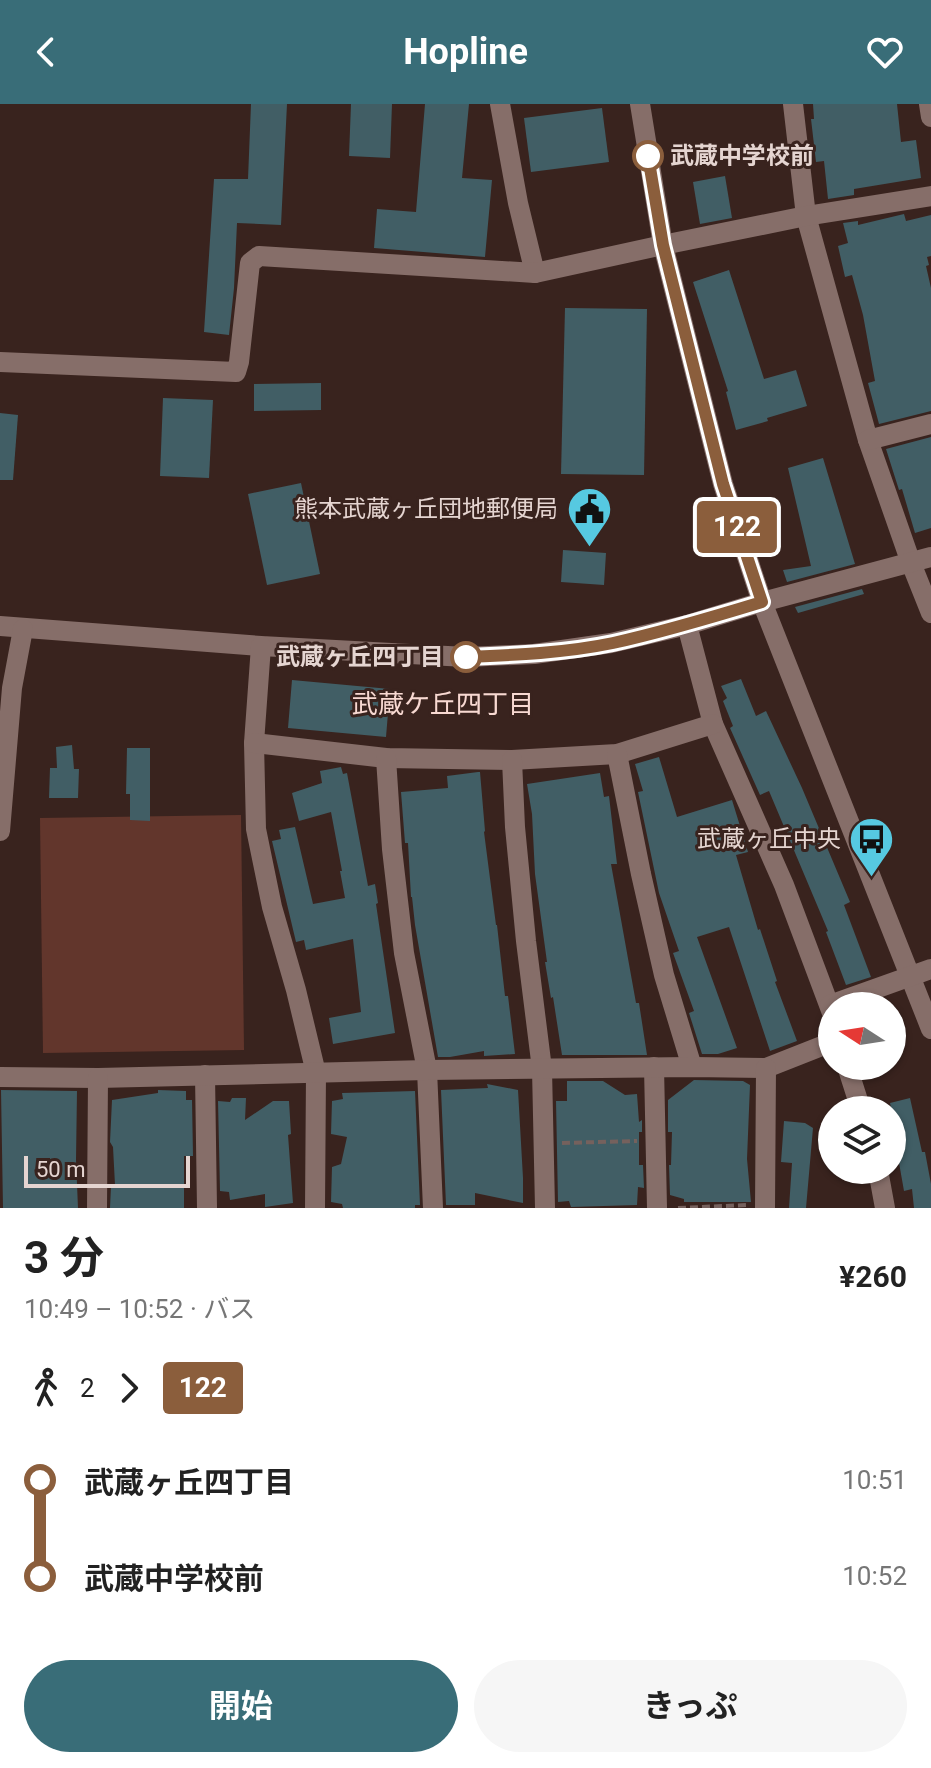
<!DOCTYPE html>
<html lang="ja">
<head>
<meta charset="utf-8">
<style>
  body { margin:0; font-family:Roboto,"Noto Sans JP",sans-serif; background:#f6f6f6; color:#222; height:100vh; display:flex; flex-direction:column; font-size:30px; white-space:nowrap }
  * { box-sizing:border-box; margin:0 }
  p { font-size:26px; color:#767676 }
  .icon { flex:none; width:44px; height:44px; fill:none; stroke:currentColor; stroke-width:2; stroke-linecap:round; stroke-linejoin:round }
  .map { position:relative; height:1104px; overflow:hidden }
  .panel { display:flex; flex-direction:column; background:#fff; flex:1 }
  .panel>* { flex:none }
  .badge { padding:0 16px; border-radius:6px; font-size:28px; line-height:52px }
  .needle { width:52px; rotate:282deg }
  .buttons { position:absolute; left:818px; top:888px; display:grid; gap:16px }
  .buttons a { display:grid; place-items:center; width:88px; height:88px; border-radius:50%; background:#fff; box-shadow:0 2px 6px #0004; font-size:40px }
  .scale { position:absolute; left:24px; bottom:20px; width:166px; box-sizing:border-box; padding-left:8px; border:4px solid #e5d5d1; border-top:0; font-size:22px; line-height:28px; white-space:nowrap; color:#e5d5d1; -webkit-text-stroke:6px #39231e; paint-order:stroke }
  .map>.badge { position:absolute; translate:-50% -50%; box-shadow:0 0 0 4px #fff }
  .legs { display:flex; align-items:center; gap:12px; height:88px; padding:0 24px; font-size:26px }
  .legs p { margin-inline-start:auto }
  .headline { display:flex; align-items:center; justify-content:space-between; height:136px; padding:0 24px }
  h1 { font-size:44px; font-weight:700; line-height:60px }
  .primary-button { display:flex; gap:16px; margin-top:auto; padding:16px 24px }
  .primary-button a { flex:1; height:92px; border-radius:48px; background:#396d78; color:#fff; font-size:32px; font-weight:700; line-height:92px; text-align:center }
  .primary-button a+a { background:#f6f6f6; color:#222 }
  ul { padding:0 24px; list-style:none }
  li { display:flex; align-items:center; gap:28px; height:96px; font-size:30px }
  li i { display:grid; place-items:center; width:12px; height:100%; margin:0 10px; background:currentColor }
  li i::after { content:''; width:20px; height:20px; margin:-10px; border:6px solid; border-radius:50%; background:#fff }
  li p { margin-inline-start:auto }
  li:first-child i { background:linear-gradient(#0000 50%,currentColor 0) }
  li:last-child i { background:linear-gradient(currentColor 50%,#0000 0) }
  header { display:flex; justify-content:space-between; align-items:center; height:104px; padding:0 24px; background:#396d78; color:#fff; font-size:36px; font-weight:700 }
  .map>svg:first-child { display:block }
</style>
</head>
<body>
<header><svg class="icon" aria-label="back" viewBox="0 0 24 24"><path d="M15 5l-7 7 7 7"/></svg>Hopline<svg class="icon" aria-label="heart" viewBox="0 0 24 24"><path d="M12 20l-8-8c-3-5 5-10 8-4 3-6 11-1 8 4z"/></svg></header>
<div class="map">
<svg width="931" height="1104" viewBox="0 0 931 1104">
  <rect width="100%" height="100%" fill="#39231e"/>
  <path fill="#62362c" d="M241,711L244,946L43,949L40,714Z"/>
  <g fill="#415e65">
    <path d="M251,0H287L281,121L237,119L234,184L229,231L204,228L214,75H248Z"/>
    <path d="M351,0H392L390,54L349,52Z"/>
    <path d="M425,0H469L462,74L492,76L485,153L374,144L377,105L416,108Z"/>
    <path d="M813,0H897L901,38L916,36L921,74L854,85V91L828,95L824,57L816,58L811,15H814Z"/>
    <path d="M602,4L609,58L531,68L524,14Z"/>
    <path d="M725,72L732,114L700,120L693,78Z"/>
    <path d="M904,110L906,117L931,111V152L927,153L929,161L926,162L931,184V307L879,320L868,279L875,277L863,211L852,171L845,173L838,142L848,139L843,119L858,117V121Z"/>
    <path d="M729,166L764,275L796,266L807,302L767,314L768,317L736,326L726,288L728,287L693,178Z"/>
    <path d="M565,204L647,205L644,371L561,370Z"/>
    <path d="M321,279V306L254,307V280Z"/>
    <path d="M163,294L213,296L209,374L160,372Z"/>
    <path d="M0,309L18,311L13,376H0Z"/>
    <path d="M931,333V424L915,429L902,385L899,386L886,345Z"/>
    <path d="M823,354L855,460L787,478L783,466L811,462L788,364Z"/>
    <path d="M301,379L320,470L267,481L248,390Z"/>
    <path d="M563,446L606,449L604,481L561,478Z"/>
    <path d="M862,485L864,490L798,509L795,503Z"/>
    <path d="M741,575L756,612L766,607L802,684L850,798L844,801L871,873L846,881L826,828L828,827L769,687L760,691L730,624L733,622L723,597L727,594L721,582Z"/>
    <path d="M292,576L390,585L386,633L288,624Z"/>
    <path d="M72,641L74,665H79L78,694H49L50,664H57L56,643Z"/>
    <path d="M127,644H150V717L130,716V690H126Z"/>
    <path d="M659,653L677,713L732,696L748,748L736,751L758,826L760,825L777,877L775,878L797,937L770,947L729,823L697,833L737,944L718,950H702L689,909L694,907L673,849L679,847L659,789L638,688L643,687L635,660Z"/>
    <path d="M341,663L343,670L347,669L368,782L375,780L378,799L376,800L395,929L333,940L329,914L361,908L353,835L306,846L304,836L296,838L272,737L281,735L279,726L295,723L313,800L345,794L340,767H342L331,708L299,717L292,689L322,679L320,667Z"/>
    <path d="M478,668H480L485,727L484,728L496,821H497L505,892H508L515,950L484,952V947L450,953H438L415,821L412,793H411L408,739H405L401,688L448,684L447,672Z"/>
    <path d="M600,669L604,693L609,692L617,760H611L636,899H639L647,951H562L553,893L551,894L545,858H547L535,770L532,710L527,680Z"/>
    <path d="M694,976L743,977L750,981L747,1055L751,1098H684V1095L670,1091L669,1061H671L672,1028H668V996Z"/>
    <path d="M567,977H603L625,991L637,990L639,1018L642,1016V1028H639V1061H643L644,1084L638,1083L637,1101L571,1103L569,1097L558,1098L556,997H567Z"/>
    <path d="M487,980L518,986L523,1074V1099L475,1089V1101H446L441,986L488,984Z"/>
    <path d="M1,986L77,987L76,1056L78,1104H3Z"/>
    <path d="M158,986L186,987V996H192L193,1052H184V1104H110L111,1082L115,1081L113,1043L110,1038L112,996L158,989Z"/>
    <path d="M415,987L420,1101H415V1104H343L342,1100L331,1098L332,1063L341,1060L347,1033L331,1030L332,997L343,995L342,989Z"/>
    <path d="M232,994H246L245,1016L273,997H289L291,1030L288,1031L293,1099L265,1103V1090L230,1096L229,1088L220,1087L218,997L230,998Z"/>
    <path d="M910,994L922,1048H925L931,1080V1104H914L912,1085L904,1087L898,1053L902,1052L890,999Z"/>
    <path d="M784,1017L805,1019L813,1024L806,1104H789L792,1059L781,1058Z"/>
  </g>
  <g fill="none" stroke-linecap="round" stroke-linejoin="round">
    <g stroke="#75615d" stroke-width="4" stroke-dasharray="8 4" stroke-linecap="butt">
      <path d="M562,1039L637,1037"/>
      <path d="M678,1104L747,1101"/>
    </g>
    <g stroke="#866e69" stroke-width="20">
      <path d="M500,0L518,99L535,169"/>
      <path d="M640,0L663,141L723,380L762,498L931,925"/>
      <path d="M793,0L806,112L868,336L911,459L931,509"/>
      <path d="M929,0L931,13"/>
      <path d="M0,258L236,268L239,258L250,159L259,152L535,169L663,141L806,112L931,92"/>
      <path d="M868,336L931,320"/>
      <path d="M687,521L713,620L784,781L832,909"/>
      <path d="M0,522L261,542L466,553L534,550L611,539L687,521L762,498L931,453"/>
      <path d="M261,542L254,639L256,725L272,803L296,886L316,969L315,1104"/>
      <path d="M254,639L386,654L512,656L617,650L713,620"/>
      <path d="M617,650L641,770L664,871L692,963"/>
      <path d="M386,654L392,745L404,849L427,966L433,1104"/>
      <path d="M512,656L515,723L526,837L542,965L545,1104"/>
      <path d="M0,727L12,584L23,525"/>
      <path d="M830,901L931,865"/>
      <path d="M847,962L861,1006"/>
      <path d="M654,963L657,1104"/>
      <path d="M205,971L207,1104"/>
      <path d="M0,973L98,974L427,966L692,963L766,964L832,938"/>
      <path d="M878,1066L885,1104"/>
      <path d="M97,1104L98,974"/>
      <path d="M765,1104L766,964"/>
    </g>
  </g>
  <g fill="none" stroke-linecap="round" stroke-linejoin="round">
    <defs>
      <path id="line-1" d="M466,553C515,551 565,549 613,539C663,528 713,513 762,498L723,380L663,141L648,52"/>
    </defs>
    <use href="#line-1" stroke="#fff" stroke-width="18"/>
    <use href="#line-1" stroke="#8b5e3c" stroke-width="12"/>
  </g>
  <defs>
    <symbol id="civic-pin" viewBox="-11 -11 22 30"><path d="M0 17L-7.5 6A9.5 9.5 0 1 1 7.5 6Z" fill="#56c9e1" stroke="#39231e"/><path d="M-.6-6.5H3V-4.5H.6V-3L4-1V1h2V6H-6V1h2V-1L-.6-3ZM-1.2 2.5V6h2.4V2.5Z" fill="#111"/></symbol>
    <symbol id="bus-pin" viewBox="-11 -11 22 30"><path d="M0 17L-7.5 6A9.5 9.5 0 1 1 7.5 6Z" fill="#56c9e1" stroke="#39231e"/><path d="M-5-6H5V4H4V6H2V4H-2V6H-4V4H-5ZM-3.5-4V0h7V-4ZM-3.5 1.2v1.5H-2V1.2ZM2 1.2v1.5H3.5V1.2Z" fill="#111"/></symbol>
  </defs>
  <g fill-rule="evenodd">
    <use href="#civic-pin" x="564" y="380" width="51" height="69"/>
    <use href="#bus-pin" x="846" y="710" width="51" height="69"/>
  </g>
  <g fill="#fff" stroke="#8b5e3c" stroke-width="4">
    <circle cx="648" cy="52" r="14"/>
    <circle cx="466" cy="553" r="14"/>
  </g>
  <g text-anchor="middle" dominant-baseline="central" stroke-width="6" stroke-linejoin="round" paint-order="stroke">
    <g font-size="24" font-weight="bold" fill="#e5d5d1" stroke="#39231e" text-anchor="start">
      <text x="670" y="52">武蔵中学校前</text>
      <text x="444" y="553" text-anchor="end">武蔵ヶ丘四丁目</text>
    </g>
    <g font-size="24" fill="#e5d5d1" stroke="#39231e" text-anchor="end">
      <text x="558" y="405">熊本武蔵ヶ丘団地郵便局</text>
      <text x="841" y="735">武蔵ヶ丘中央</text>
    </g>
    <g font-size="26" fill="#f8d9d2" stroke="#39231e">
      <text x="443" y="600">武蔵ケ丘四丁目</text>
    </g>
  </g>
</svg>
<div class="buttons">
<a><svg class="needle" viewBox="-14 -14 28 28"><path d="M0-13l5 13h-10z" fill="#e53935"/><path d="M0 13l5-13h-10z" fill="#767676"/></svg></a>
<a><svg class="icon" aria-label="layers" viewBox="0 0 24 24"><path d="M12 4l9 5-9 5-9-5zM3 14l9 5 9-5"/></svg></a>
</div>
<div class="scale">50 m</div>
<b class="badge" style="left:737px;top:423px;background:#8b5e3c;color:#fff">122</b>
</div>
<section class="panel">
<div class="headline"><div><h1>3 分</h1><p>10:49 – 10:52 · バス</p></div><b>¥260</b></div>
<div class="legs"><svg class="icon" aria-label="walk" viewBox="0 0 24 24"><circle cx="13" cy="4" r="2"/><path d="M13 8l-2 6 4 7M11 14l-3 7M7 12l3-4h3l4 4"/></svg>2<svg class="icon" aria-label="forward" viewBox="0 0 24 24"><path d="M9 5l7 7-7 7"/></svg><b class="badge" style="background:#8b5e3c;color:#fff">122</b></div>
<ul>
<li><i style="color:#8b5e3c"></i><b>武蔵ヶ丘四丁目</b><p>10:51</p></li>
<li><i style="color:#8b5e3c"></i><b>武蔵中学校前</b><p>10:52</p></li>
</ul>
<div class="primary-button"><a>開始</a><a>きっぷ</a></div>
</section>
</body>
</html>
